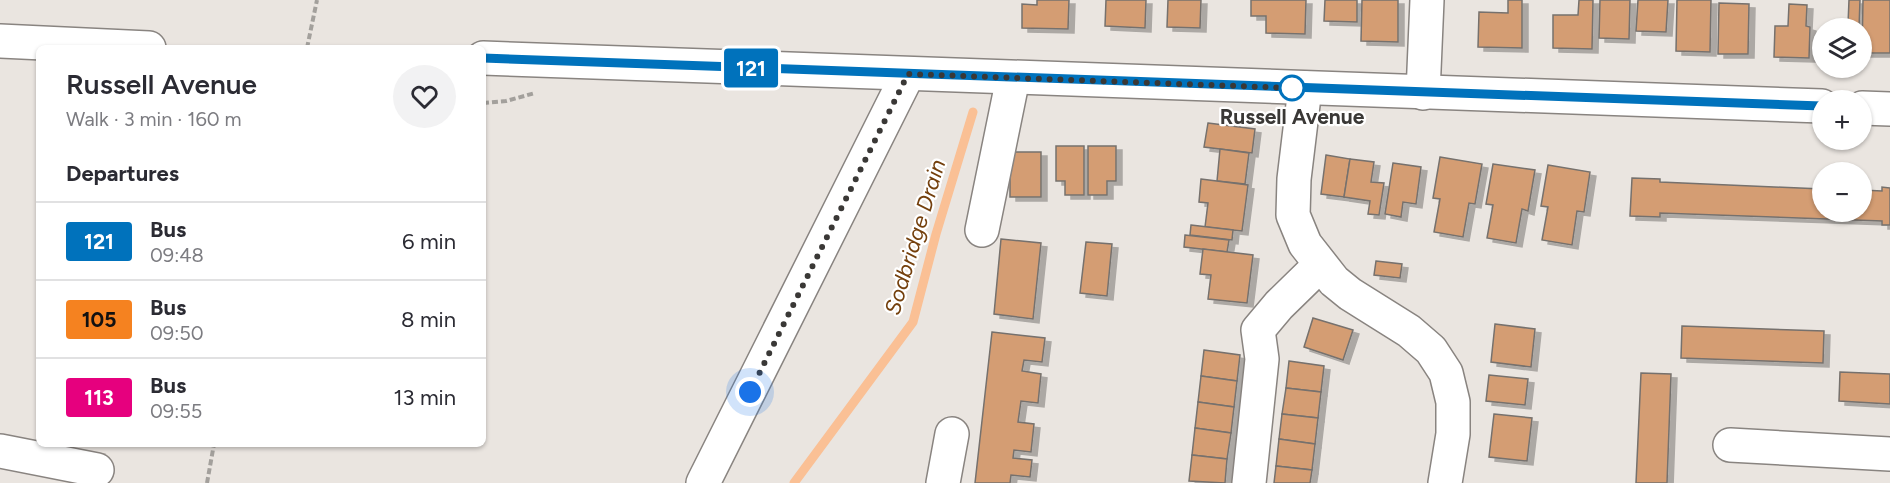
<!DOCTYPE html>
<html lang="en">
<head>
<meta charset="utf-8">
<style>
  body { margin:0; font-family:Figtree,sans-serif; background:#f2f2f3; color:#2b2b33; height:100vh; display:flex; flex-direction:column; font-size:22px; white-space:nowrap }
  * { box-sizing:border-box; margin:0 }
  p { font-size:20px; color:#7c7c81 }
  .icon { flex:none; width:33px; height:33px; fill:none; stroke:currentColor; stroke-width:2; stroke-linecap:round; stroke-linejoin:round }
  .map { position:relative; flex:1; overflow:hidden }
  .sheet { position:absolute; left:36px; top:45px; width:450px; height:402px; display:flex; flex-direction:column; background:#fff; border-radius:9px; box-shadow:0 2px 4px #0004 }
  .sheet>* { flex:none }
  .badge { padding:0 12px; border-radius:4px; font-size:21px; line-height:39px }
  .tools { position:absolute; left:1812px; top:18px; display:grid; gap:12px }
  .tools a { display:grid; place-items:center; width:60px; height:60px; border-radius:50%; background:#fff; box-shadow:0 2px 4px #0004; font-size:30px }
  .you { position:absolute; width:30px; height:30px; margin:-15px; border:4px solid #fff; border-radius:50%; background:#1a73e8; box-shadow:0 0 0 9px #1a73e833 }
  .map>.badge { position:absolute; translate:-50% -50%; box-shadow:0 0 0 3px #fff }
  h2 { padding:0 30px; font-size:22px; line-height:54px }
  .round { display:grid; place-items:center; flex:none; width:63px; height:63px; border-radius:32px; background:#f2f2f3 }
  .headline { display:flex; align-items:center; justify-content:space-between; height:102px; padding:0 30px }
  h1 { font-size:28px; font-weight:600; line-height:45px }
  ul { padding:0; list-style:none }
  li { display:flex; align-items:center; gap:18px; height:78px; padding:0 30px; border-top:2px solid #e1e1e2 }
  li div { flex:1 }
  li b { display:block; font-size:22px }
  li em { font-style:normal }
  li .badge { min-width:66px; font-weight:700; text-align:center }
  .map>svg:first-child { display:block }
</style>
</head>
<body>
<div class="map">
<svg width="1890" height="483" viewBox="0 0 1890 483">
  <defs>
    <filter id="shadow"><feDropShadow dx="6" dy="4" stdDeviation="0" flood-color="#0004"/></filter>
  </defs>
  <rect width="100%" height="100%" fill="#eae5e0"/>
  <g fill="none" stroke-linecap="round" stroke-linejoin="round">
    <path stroke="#fac095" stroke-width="9" d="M794,483L913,322L936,234L973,112"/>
  </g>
  <g fill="#d49d73" stroke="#76716d" stroke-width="1.5" filter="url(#shadow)">
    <path d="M1037,0H1069L1068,29L1022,28V4L1037,5Z"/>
    <path d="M1106,0H1146L1145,28L1105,26Z"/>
    <path d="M1168,0H1201L1200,28L1167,27Z"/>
    <path d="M1251,0H1306L1305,34L1266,33V16H1251Z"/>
    <path d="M1325,0H1357V22L1324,21Z"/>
    <path d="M1362,0H1398V42L1361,41Z"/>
    <path d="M1508,0H1522V48L1478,47L1479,12L1508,13Z"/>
    <path d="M1579,0H1593L1592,49L1553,48V15H1578Z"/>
    <path d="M1600,0H1630L1629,39L1599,38Z"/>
    <path d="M1638,0H1668L1666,32L1636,31Z"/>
    <path d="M1677,0H1711L1710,52L1676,51Z"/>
    <path d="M1849,0H1860L1859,28H1829V24H1848Z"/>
    <path d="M1863,0H1890V53H1862Z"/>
    <path d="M1719,3L1749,4L1748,54H1718Z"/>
    <path d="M1789,4L1807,5L1806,26L1810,27L1809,58L1774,57L1775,26H1788Z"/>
    <path d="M1208,123L1255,129L1252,153L1204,147Z"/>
    <path d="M1056,146H1084V195H1065V181H1056Z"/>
    <path d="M1088,146H1116V181H1107V195H1088Z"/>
    <path d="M1220,149L1249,153L1245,184L1217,181Z"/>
    <rect x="1010" y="152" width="31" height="45"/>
    <path d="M1326,155L1350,159L1344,197L1321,194Z"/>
    <path d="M1440,157L1482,164L1475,204L1469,203L1463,237L1434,232L1440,199L1433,198Z"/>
    <path d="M1350,159L1374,162L1371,182L1384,183L1379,215L1368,214L1370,201L1344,197Z"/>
    <path d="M1393,163L1421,167L1416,204L1403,202L1401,217L1385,214Z"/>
    <path d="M1493,164L1535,170L1528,211L1522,209L1516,243L1487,238L1493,205L1486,204Z"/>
    <path d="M1548,165L1590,172L1584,212L1577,211L1572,245L1542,240L1548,207L1541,206Z"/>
    <path d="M1632,178L1660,179V182L1822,189V212H1862V190L1882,191V187L1890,188V225H1882V221L1660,213V217L1630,216Z"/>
    <path d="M1201,179L1248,185L1242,231L1205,227L1208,203L1199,202Z"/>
    <path d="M1191,225L1233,230L1232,240L1190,235Z"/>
    <path d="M1185,235L1229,240L1227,252L1184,247Z"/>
    <path d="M1001,239L1041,243L1033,319L994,314Z"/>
    <path d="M1086,242L1112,244L1107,296L1080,293Z"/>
    <path d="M1203,249L1253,255L1247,303L1208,299L1211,275L1200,274Z"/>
    <path d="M1376,261L1402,264L1400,278L1374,275Z"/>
    <path d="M1313,318L1353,330L1343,360L1304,347Z"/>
    <path d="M1495,324L1535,329L1531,367L1491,362Z"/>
    <path d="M1682,326L1824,331L1823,363L1681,358Z"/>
    <path d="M992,332L1045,338L1042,362L1024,360L1022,371L1041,374L1038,403L1021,401L1018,422L1034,424L1031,452L1014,450L1013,458L1032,460L1030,477L1011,475L1010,483H975Z"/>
    <path d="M1204,350L1240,355L1237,381L1201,376Z"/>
    <path d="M1289,361L1324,366L1321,392L1286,388Z"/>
    <path d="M1840,372L1890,374V404L1839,401Z"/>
    <path d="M1641,373L1671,374L1667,483H1636Z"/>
    <path d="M1489,375L1528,379L1525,405L1486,401Z"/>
    <path d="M1201,376L1237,381L1234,407L1198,402Z"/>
    <path d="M1286,388L1321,392L1318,418L1282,414Z"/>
    <path d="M1198,402L1234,407L1231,433L1195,428Z"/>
    <path d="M1282,414L1318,418L1315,444L1279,439Z"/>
    <path d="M1494,414L1532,418L1527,461L1489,457Z"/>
    <path d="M1195,428L1231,433L1227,459L1192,455Z"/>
    <path d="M1279,439L1315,444L1312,470L1276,466Z"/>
    <path d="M1192,455L1227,459L1225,483L1189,481Z"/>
    <path d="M1276,466L1312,470L1310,483H1274Z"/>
  </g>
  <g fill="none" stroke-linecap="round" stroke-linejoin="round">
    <defs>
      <g id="minor">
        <path d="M0,41L149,48"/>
        <path d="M483,58L1822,106"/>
        <path d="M1305,88L1294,179L1293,215L1305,244L1334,281L1350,294L1409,331L1431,350L1446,373L1453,402V434L1445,483"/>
        <path d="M1423,93L1427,0"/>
        <path d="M1862,108L1890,109"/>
        <path d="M982,230L1013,78"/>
        <path d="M1730,445L1890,454"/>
        <path d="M0,451L97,470"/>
        <path d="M703,483L908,74"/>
        <path d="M943,483L952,434"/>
        <path d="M1249,483L1262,359L1258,330L1279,305L1320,265"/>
      </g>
    </defs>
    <use href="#minor" stroke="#898480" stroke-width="36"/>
    <g stroke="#a3a09c" stroke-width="4" stroke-dasharray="6 3" stroke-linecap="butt">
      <path d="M307,48L317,0"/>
      <path d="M483,103L506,101L535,93"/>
      <path d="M207,483L214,444"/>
    </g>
    <use href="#minor" stroke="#fff" stroke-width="33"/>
  </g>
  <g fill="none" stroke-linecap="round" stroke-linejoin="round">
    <defs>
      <path id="line" d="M483,58L1822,106"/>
    </defs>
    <use href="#line" stroke="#fff" stroke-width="14"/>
    <use href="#line" stroke="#0072bc" stroke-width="9"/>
    <path stroke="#3a3836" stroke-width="6" stroke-dasharray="0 10.8" d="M750,392L908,74L1292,88"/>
  </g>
  <circle fill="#fff" stroke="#0072bc" stroke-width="3" cx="1292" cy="88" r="12"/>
  <g text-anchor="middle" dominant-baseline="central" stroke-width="4.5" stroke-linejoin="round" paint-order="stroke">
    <g font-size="21" font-weight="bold" fill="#3a3836" stroke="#fff">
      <text x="1292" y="116">Russell Avenue</text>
    </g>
    <g font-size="22" font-style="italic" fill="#74400d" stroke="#fff">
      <text transform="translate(915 237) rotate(-73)">Sodbridge Drain</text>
    </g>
  </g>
</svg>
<div class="tools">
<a><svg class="icon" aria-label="layers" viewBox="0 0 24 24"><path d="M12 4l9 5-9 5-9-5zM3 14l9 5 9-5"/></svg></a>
<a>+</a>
<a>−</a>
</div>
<div class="you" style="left:750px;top:392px"></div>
<b class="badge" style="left:751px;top:68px;background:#0072bc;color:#fff">121</b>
<section class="sheet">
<div class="headline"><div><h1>Russell Avenue</h1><p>Walk · 3 min · 160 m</p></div><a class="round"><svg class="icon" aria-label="heart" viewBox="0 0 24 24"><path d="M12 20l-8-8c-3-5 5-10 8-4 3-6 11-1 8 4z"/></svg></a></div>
<h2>Departures</h2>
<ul>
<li><span class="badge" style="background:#0072bc;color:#fff">121</span><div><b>Bus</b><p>09:48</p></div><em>6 min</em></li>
<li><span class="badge" style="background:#f58220;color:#111">105</span><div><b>Bus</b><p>09:50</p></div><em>8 min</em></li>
<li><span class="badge" style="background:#e6007e;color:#fff">113</span><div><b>Bus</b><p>09:55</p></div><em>13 min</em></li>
</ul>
</section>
</div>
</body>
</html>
